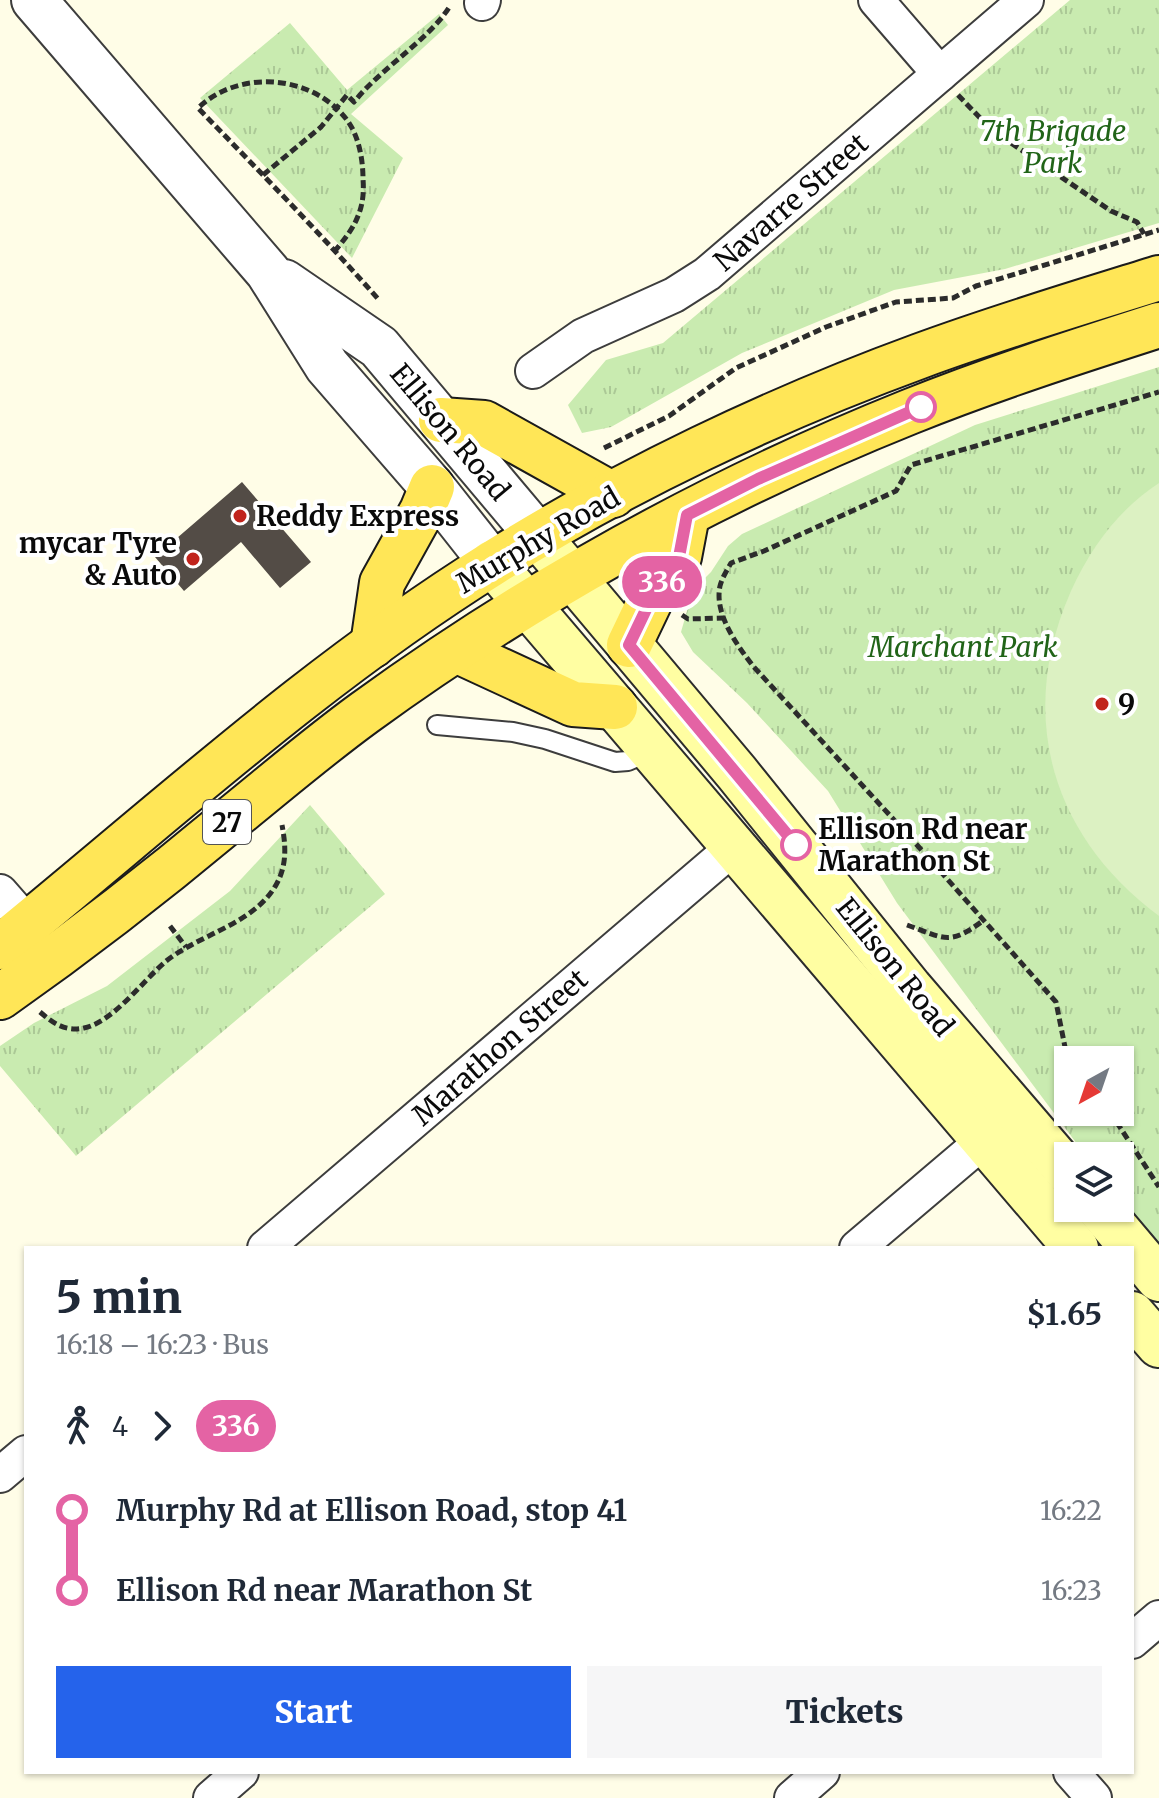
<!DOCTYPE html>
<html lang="en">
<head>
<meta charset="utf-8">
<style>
  body { margin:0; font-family:Merriweather,serif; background:#f6f6f7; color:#1f2937; height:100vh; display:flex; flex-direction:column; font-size:30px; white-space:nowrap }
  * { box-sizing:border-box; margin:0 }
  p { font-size:26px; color:#747a83 }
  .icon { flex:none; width:44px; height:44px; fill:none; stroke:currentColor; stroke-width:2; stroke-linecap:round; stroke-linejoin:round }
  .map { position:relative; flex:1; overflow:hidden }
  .drawer { position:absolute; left:24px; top:1246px; width:1110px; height:528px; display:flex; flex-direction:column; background:#fff; border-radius:0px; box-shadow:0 2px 6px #0004 }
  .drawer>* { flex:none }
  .badge { padding:0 16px; border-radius:26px; font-size:28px; line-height:52px }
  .needle { width:52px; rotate:220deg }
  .tools { position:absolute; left:1054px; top:1046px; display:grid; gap:16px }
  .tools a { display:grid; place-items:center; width:80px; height:80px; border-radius:0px; background:#fff; box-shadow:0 2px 6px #0004; font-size:40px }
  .map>.badge { position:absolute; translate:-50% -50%; box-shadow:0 0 0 4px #fff }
  .legs { display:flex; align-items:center; gap:12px; height:88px; padding:0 32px; font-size:26px }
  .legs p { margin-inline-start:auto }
  .overview { display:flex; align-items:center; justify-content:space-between; height:136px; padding:0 32px }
  h1 { font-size:44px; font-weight:800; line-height:60px }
  .button { display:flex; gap:16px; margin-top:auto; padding:16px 32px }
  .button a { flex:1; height:92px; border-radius:0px; background:#2563eb; color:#fff; font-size:32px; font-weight:800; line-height:92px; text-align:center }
  .button a+a { background:#f6f6f7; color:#1f2937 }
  ul { padding:0 32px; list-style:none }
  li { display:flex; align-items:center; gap:28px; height:80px; font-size:30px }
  li i { display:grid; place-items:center; width:12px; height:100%; margin:0 10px; background:currentColor }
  li i::after { content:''; width:20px; height:20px; margin:-10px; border:6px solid; border-radius:50%; background:#fff }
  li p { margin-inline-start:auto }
  li:first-child i { background:linear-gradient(#0000 50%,currentColor 0) }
  li:last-child i { background:linear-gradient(currentColor 50%,#0000 0) }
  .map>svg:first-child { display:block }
</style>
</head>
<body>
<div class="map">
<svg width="1159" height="1798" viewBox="0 0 1159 1798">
  <defs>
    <pattern id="park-tufts" width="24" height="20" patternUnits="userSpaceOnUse" patternTransform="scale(2)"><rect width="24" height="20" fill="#c9ebb0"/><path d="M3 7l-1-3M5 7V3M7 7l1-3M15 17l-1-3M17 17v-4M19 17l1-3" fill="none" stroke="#abc896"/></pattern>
  </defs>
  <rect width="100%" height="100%" fill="#fffde7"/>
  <g fill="url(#park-tufts)" fill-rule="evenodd">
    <path d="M1070,0H1159V223L1005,269L894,290L742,353L611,427L582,433L568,405L606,360L663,343Z"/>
    <path d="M439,14L448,25L351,114L403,158L352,258L200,98L290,23L347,90Z"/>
    <path d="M1159,367V1247L1120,1199V1156H1086L897,903L828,791L747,703L693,652L681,632L693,590L711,572L728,546L742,534L975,425ZM1068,1060H1120V1112H1068Z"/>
    <path d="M310,805L385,894L76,1156L0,1066V1046L34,1023L107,986L230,891Z"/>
  </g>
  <path fill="#dcf1c2" d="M1159,483V916C1051,836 1016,715 1071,591C1091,547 1119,509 1159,483Z"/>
  <path fill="#534c46" d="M242,482L311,562L280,588L241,542L184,591L155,557Z"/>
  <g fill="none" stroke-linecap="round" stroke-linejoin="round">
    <defs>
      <path id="service" d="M437,725L513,732L545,739L615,762L628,761L651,751"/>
      <g id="minor">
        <path d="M876,0L940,74"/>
        <path d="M482,3L483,0"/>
        <path d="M533,371L583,336L674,295L707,274L1026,0"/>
        <path d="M0,892L28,924"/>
        <path d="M265,1248L734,847"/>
        <path d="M857,1248L1002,1125"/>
        <path d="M0,1475L26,1453"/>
        <path d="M1132,1641L1159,1618"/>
        <path d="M1071,1772L1094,1798"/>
        <path d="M211,1798L241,1772"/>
        <path d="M792,1798L822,1772"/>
      </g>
      <g id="tertiary">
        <path d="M34,0L268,272L327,366L432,487L492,563"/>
        <path d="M284,282L379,347L538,536"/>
      </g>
      <g id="secondary">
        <path d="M538,536L737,773L910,988L1068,1172"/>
        <path d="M492,563L1076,1248"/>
        <path d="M1099,1208L1159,1279"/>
        <path d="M1132,1314L1159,1345"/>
      </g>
      <g id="primary">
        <path d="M441,420L484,423L613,495"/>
        <path d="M373,645L382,583L422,511L432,487"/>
        <path d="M629,645L652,597L679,557L687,515"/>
        <path d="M456,650L573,704L615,707"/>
        <path d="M0,947C162,815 315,674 493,563C623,481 775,409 920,356C998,327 1079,303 1159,278"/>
        <path d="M0,997C78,942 153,884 226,823C272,786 316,748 364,713C532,591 717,489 909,412C991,379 1075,352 1159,325"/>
      </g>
    </defs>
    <use href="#service" stroke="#3d3d3d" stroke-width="22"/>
    <use href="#minor" stroke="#3d3d3d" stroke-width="38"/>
    <use href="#tertiary" stroke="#3d3d3d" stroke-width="48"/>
    <use href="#secondary" stroke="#2c2c2c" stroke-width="48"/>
    <use href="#primary" stroke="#1b1b1b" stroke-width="48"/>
    <g stroke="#2c2c2c" stroke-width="5" stroke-dasharray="8 4" stroke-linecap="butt">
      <path d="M958,95L984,122L1008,141L1111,211L1137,222L1144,234"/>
      <path d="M263,175L321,127L347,95L354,102C381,68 429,40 450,6"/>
      <path d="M334,252C344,240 353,229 358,216C363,204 364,192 363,179C363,160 359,136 347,120C312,74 239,69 198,108C259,171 321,234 379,300"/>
      <path d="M604,448L669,416L736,368L826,327L896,302L953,298L976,286L1159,230"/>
      <path d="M682,615L688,619L724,618"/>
      <path d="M907,925C946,939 949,946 984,920"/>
      <path d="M170,926L186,947"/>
      <path d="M40,1012C53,1023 65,1032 84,1028C113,1022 143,981 165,962C199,934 253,925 276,885C287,866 286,846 282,825"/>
      <path d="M1072,1060L1066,1052L1056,1002L917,845L753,666C737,645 714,614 720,586C722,578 727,570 731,563L764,551L896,491L911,465L1159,392"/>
      <path d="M1110,1112L1159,1187"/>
    </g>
    <use href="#service" stroke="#fff" stroke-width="18"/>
    <use href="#minor" stroke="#fff" stroke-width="34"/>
    <use href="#tertiary" stroke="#fff" stroke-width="44"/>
    <use href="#secondary" stroke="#fffea2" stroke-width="44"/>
    <use href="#primary" stroke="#ffe657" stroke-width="44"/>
  </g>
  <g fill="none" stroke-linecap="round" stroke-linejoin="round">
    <defs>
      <path id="line-1" d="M796,845L629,645L652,597L679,557L687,515L758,479L921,407"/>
    </defs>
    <use href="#line-1" stroke="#fff" stroke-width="18"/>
    <use href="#line-1" stroke="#e463a4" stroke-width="12"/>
  </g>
  <g fill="#fff" stroke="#e463a4" stroke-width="4">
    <circle cx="921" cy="407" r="14"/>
    <circle cx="796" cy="845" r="14"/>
  </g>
  <g fill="#c1241c" stroke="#fff" stroke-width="3">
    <circle cx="240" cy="516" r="8"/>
    <circle cx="193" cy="559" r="8"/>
    <circle cx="1102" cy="704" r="8"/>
  </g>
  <g text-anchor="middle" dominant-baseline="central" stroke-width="8" stroke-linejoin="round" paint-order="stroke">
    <rect fill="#fff" stroke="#545454" stroke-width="2" x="203" y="800" width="48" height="44" rx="6"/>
    <g font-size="26" font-weight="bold" fill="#0a0a0a">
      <text x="227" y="822">27</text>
    </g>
    <g font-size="28" font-style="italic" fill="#216418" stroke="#fff">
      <text x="1053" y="131">7th Brigade<tspan x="1053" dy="32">Park</tspan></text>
      <text x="963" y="647">Marchant Park</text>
    </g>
    <g font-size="28" fill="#0a0a0a" stroke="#fff">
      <text transform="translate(791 202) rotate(-41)">Navarre Street</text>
      <text transform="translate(450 432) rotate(50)">Ellison Road</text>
      <text transform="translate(538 540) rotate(-30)">Murphy Road</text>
      <text transform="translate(895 967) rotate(51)">Ellison Road</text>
      <text transform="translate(500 1047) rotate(-41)">Marathon Street</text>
    </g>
    <g font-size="28" font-weight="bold" fill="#0a0a0a" stroke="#fff" text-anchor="start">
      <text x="256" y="516">Reddy Express</text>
      <text x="177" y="543" text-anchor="end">mycar Tyre<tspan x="177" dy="32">&amp; Auto</tspan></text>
      <text x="1118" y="704">9</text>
    </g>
    <g font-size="28" font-weight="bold" fill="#0a0a0a" stroke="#fff" text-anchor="start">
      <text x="818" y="829">Ellison Rd near<tspan x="818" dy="32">Marathon St</tspan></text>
    </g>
  </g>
</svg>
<div class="tools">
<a><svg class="needle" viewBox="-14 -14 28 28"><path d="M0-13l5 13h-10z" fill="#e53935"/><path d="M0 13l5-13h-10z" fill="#747a83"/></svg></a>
<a><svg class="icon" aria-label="layers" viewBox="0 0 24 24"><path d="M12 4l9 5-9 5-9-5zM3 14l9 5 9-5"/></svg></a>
</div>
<b class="badge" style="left:662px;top:582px;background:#e463a4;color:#fff">336</b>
<section class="drawer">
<div class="overview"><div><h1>5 min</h1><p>16:18 – 16:23 · Bus</p></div><b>$1.65</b></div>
<div class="legs"><svg class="icon" aria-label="walk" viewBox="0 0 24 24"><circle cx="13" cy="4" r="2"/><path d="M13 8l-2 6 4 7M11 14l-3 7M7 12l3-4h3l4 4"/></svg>4<svg class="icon" aria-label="forward" viewBox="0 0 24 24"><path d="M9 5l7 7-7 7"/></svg><b class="badge" style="background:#e463a4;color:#fff">336</b></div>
<ul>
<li><i style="color:#e463a4"></i><b>Murphy Rd at Ellison Road, stop 41</b><p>16:22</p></li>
<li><i style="color:#e463a4"></i><b>Ellison Rd near Marathon St</b><p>16:23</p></li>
</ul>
<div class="button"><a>Start</a><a>Tickets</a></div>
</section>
</div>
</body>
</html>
